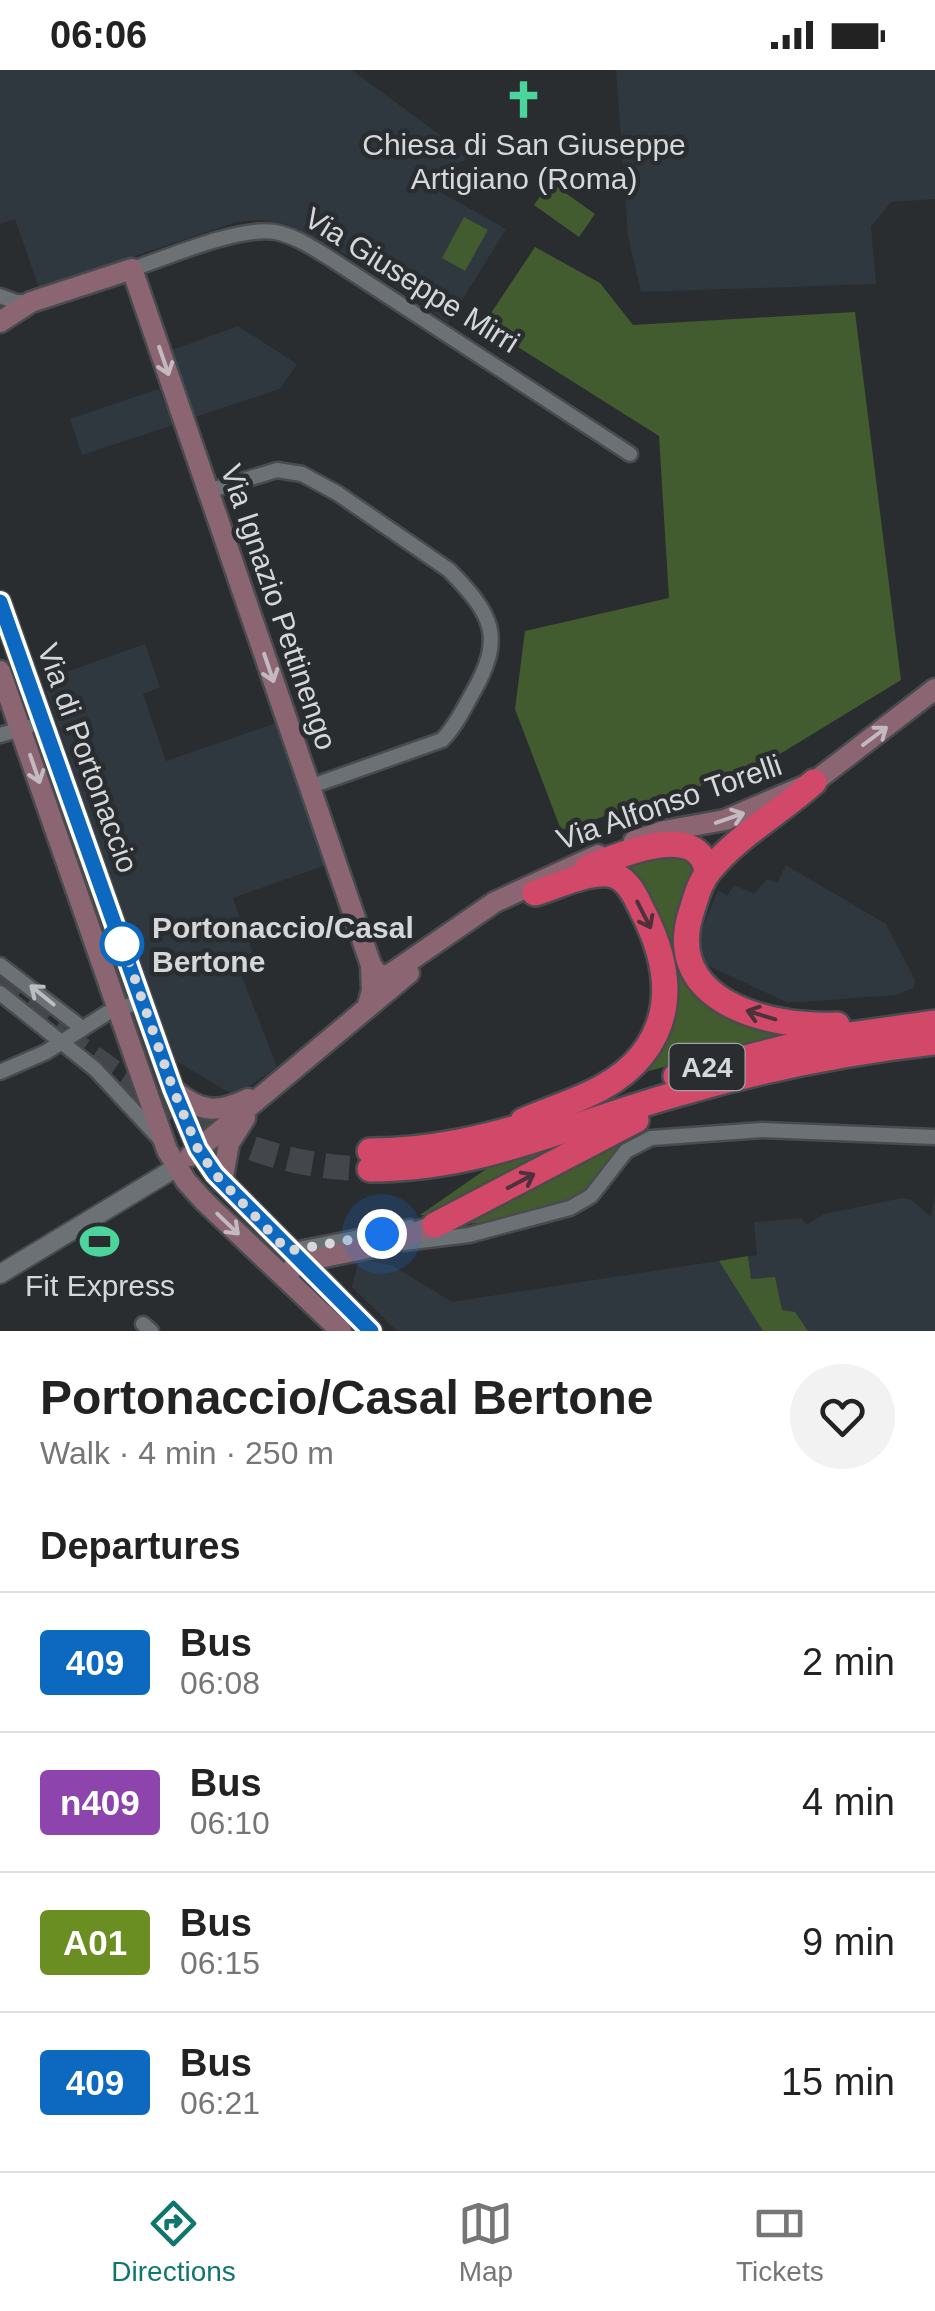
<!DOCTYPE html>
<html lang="en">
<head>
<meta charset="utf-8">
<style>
  body { margin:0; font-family:Helvetica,sans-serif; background:#f2f2f2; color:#222; height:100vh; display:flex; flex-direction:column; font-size:38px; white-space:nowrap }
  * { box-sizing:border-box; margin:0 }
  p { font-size:32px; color:#767676 }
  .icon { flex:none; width:55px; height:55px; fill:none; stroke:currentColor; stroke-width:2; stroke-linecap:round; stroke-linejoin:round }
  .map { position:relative; height:1261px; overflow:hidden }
  .sheet { display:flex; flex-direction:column; background:#fff; flex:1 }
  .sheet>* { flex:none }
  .badge { padding:0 20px; border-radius:8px; font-size:35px; line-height:65px }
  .you { position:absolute; width:50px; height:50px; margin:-25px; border:8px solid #fff; border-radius:50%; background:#1a73e8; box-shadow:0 0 0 15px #1a73e833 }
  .map>.badge { position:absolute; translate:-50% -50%; box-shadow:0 0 0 5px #fff }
  h2 { padding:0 40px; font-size:38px; line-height:90px }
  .round { display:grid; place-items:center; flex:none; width:105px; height:105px; border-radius:52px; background:#f2f2f2 }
  .head { display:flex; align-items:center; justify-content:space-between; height:170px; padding:0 40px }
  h1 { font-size:48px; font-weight:800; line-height:75px }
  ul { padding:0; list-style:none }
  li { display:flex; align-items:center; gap:30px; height:140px; padding:0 40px; border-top:2px solid #e0e0e0 }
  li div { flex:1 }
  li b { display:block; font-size:38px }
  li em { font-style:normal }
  li .badge { min-width:110px; font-weight:700; text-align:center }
  .status { display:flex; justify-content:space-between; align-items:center; height:70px; padding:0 50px; background:#fff; direction:ltr }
  .status svg { height:28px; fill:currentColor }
  .tab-bar { display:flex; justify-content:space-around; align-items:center; height:140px; border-top:2px solid #e0e0e0; background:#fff; font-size:28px; color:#767676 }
  .tab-bar a { display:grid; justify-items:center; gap:5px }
  .tab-bar .on { color:#0f766e }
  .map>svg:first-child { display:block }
</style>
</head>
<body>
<div class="status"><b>06:06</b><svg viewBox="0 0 49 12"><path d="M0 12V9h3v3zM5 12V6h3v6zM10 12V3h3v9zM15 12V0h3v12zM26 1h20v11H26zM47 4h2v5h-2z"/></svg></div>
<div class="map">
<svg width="935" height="1261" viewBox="0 0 935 1261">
  <rect width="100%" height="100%" fill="#292d30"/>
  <g fill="#2f373f">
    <path d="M0,0H352L471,88L417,109L506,159L448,253L365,195L286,154L262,150L237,152L39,218L15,149L0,154Z"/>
    <path d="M616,0H935V129L891,132L871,157L876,214L641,222L628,166Z"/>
    <path d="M238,256L297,294L280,319L193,348L169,281Z"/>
    <path d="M159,319L173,355L82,385L70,349Z"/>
    <path d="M145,574L160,617L143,624L166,691L282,651L326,795L233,828L253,883L236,891L277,997L235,1026L173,989L45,617L55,614L63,603Z"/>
    <path d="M786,795L886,854L915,910L914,918L896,925L788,933L709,896L703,890L700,864L718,820L727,826L734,815L754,824L767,809L777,813Z"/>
    <path d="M935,1125V1261H397L352,1217L359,1189L393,1196L452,1232L757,1185L754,1152L802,1148L806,1155L824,1144L902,1128L912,1130L931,1147Z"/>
  </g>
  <g fill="#425c2f">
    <path d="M550,112L595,144L579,167L534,135Z"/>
    <path d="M464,147L488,160L465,201L442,188Z"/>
    <path d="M535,177L600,213L633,255L855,242L901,610L757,698L561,760L515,639L525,561L669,528L659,366L483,255Z"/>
    <path d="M656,785L685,788L697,799L682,898L791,962L638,1004L672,942L624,800Z"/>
    <path d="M623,1067C613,1085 602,1105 587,1119C559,1144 489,1155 452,1154Z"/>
    <path d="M582,1069L436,1146L420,1145L492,1095Z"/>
    <path d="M748,1186L751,1209L775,1207L782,1240L795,1242L808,1261H763L719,1191Z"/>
  </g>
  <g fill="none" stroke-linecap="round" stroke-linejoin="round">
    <g stroke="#43464a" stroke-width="25" stroke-dasharray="25 12" stroke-linecap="butt">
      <path d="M0,908L68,953"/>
      <path d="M62,966C162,1036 241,1097 370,1099"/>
    </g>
    <defs>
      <g id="minor">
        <path d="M132,199C169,187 239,156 275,162C296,166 313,178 331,189L630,384"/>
        <path d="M0,226L16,232H30"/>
        <path d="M208,421L277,400L302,404L337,423L449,500C493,545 505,567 472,624C463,640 455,657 442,670L309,717"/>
        <path d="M0,665L28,657"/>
        <path d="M0,895L82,958"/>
        <path d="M0,923L95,999L161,1070"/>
        <path d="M0,1002L46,982L107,943L142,931"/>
        <path d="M404,1173L469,1165L570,1138L591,1126L626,1081L651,1068L762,1060L935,1067"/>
        <path d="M288,1181L410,1157"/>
        <path d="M143,1254L151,1261"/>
      </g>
      <path id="tertiary" d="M0,1204L177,1097"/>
      <g id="secondary">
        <path d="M0,252L31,232L132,199L371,895L372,921L367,938"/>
        <path d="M0,532L173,1019L198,1079L215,1104L371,1261"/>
        <path d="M0,601L167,1080L186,1111L205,1132L341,1261"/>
        <path d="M634,771L664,761L725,750L814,712L935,619"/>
        <path d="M371,895L378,905H389L495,832L598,785"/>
        <path d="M175,1021C201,1043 218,1043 248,1029"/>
        <path d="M190,1086L409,903"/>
        <path d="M222,1112L229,1073L245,1048"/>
        <path d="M292,1199L300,1192L387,1174L435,1155"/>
      </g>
      <g id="motorway">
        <path d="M814,712C781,742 737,766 709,801C699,813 696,828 691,843C663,932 769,958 837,955"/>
        <path d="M587,798C617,786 700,749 707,802"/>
        <path d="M676,1006L815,970L935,953"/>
        <path d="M523,1051C564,1033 613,1022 642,985C677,941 667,889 643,842C637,830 630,812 616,806C594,797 557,817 535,823"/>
        <path d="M370,1081C430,1081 486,1068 543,1050"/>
        <path d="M370,1099C482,1099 568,1055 673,1025C758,1000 846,982 935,972"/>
        <path d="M435,1155L636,1050"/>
      </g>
    </defs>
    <use href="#minor" stroke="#494b4e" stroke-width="19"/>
    <use href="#tertiary" stroke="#494b4e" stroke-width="22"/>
    <use href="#secondary" stroke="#494b4e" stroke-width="25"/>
    <use href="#motorway" stroke="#494b4e" stroke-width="30"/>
    <use href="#minor" stroke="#6c7175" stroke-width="14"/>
    <use href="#tertiary" stroke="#6c7175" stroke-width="18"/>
    <use href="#secondary" stroke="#8b6571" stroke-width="20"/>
    <use href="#motorway" stroke="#d24868" stroke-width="25"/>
  </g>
  <defs><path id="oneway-shaft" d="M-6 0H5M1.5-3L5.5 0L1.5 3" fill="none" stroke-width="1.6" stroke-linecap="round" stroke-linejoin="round" transform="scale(2.5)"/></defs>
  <g stroke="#c2bac0">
    <use href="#oneway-shaft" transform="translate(164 291) rotate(71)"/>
    <use href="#oneway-shaft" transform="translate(269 598) rotate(71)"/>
    <use href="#oneway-shaft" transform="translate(875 666) rotate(-37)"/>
    <use href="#oneway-shaft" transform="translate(35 699) rotate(71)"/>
    <use href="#oneway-shaft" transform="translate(730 748) rotate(-19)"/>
    <use href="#oneway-shaft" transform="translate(228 1154) rotate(44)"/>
  </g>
  <g stroke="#4b323b">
    <use href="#oneway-shaft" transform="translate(644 845) rotate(63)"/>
    <use href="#oneway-shaft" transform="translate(761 945) rotate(-163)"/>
    <use href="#oneway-shaft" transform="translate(521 1111) rotate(-28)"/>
  </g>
  <use stroke="#bbbec1" href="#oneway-shaft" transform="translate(42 925) rotate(-141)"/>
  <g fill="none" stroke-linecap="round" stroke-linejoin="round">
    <defs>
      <path id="line" d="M0,532L173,1019L198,1079L215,1104L371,1261"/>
    </defs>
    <use href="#line" stroke="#fff" stroke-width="22"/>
    <use href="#line" stroke="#0c69bf" stroke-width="15"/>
    <path stroke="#d5d7da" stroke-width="10" stroke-dasharray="0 18" d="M122,874L120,866L173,1019L198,1079L215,1104L288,1181L382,1164"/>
  </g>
  <defs>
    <symbol id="church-bare" viewBox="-9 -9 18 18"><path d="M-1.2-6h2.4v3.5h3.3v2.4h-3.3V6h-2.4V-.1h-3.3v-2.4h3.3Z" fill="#4bd49b" stroke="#292d30" stroke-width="2.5" paint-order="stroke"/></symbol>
    <symbol id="stadium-bare" viewBox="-9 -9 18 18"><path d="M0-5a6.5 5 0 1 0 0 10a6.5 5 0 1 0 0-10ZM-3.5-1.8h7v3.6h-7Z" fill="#4bd49b" stroke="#292d30" stroke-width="2.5" paint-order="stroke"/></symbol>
  </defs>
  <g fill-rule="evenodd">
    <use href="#church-bare" x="496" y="2" width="55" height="55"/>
    <use href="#stadium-bare" x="72" y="1144" width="55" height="55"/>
  </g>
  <circle fill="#fff" stroke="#0c69bf" stroke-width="5" cx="122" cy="874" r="20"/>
  <g text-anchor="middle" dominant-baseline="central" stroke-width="9" stroke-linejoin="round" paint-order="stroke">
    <rect fill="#292d30" stroke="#a1a4a7" stroke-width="2.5" x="669.5" y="974" width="75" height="46" rx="8"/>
    <g font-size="28" font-weight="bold" fill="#d5d7da">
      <text x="707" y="997">A24</text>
    </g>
    <g font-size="30" fill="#d5d7da" stroke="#292d30">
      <text x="524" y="74">Chiesa di San Giuseppe<tspan x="524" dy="34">Artigiano (Roma)</tspan></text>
      <text x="100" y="1215">Fit Express</text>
    </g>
    <g font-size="30" fill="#d5d7da" stroke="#292d30">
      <text transform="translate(412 210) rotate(32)">Via Giuseppe Mirri</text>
      <text transform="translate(279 537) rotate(71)">Via Ignazio Pettinengo</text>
      <text transform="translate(88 688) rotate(70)">Via di Portonaccio</text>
      <text transform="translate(669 732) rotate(-19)">Via Alfonso Torelli</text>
    </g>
    <g font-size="30" font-weight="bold" fill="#d5d7da" stroke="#292d30" text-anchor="start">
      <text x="152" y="857">Portonaccio/Casal<tspan x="152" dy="34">Bertone</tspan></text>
    </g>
  </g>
</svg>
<div class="you" style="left:382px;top:1164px"></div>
</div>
<section class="sheet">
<div class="head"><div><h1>Portonaccio/Casal Bertone</h1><p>Walk · 4 min · 250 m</p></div><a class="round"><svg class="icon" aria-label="heart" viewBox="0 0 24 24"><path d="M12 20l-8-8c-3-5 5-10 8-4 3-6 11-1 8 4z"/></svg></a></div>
<h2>Departures</h2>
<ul>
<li><span class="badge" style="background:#0c69bf;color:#fff">409</span><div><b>Bus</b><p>06:08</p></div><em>2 min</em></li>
<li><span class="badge" style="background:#8e44ad;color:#fff">n409</span><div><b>Bus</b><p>06:10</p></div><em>4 min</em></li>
<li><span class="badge" style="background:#6b8e23;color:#fff">A01</span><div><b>Bus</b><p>06:15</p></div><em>9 min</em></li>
<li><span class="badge" style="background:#0c69bf;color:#fff">409</span><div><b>Bus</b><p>06:21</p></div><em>15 min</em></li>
</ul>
</section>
<nav class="tab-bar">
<a class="on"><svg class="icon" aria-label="directions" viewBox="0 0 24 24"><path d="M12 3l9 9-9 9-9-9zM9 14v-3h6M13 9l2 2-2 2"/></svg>Directions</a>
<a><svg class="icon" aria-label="map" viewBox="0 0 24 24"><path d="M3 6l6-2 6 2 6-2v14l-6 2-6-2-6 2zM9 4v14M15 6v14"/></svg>Map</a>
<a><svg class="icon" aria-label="tickets" viewBox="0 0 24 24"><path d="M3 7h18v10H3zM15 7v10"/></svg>Tickets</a>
</nav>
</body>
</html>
